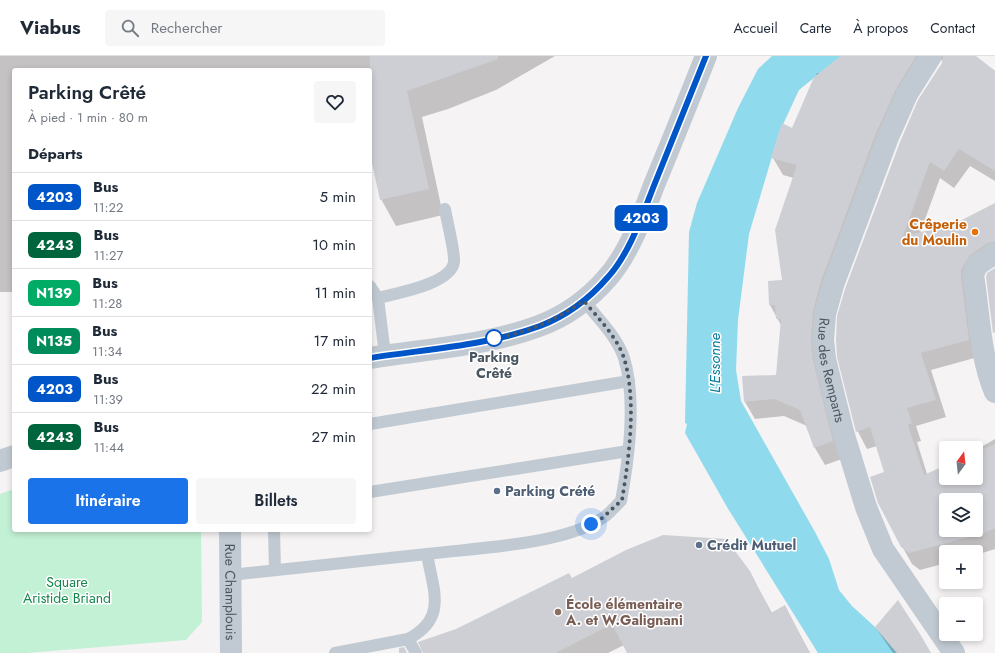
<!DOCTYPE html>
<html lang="fr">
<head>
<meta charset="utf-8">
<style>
  body { margin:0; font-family:Jost,sans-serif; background:#f6f6f7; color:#1f2937; height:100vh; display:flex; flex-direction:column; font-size:15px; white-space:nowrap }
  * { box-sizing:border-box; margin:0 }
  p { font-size:13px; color:#747a83 }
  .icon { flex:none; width:22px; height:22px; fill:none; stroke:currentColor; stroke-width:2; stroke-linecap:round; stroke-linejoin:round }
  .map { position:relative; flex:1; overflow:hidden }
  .panel { position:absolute; left:12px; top:12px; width:360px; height:464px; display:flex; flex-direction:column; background:#fff; border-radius:4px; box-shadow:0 2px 6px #0003 }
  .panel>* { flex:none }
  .badge { padding:0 8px; border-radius:6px; font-size:14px; line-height:26px }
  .needle { width:26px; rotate:15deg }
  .buttons { position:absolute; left:939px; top:385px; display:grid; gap:8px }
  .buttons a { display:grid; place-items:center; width:44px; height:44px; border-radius:4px; background:#fff; box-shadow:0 2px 6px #0003; font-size:20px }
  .you { position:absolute; width:20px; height:20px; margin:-10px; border:3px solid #fff; border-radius:50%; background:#1a73e8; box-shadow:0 0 0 6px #1a73e833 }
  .map>.badge { position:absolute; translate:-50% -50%; box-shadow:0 0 0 2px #fff }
  h2 { padding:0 16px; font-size:15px; line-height:36px }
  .round { display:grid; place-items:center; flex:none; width:42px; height:42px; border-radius:4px; background:#f6f6f7 }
  .head { display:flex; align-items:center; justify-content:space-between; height:68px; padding:0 16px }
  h1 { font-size:19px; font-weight:600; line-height:30px }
  .primary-button { display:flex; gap:8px; margin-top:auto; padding:8px 16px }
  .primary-button a { flex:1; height:46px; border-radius:4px; background:#1a73e8; color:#fff; font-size:16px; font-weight:600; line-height:46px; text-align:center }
  .primary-button a+a { background:#f6f6f7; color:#1f2937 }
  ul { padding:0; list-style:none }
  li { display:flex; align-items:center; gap:12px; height:48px; padding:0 16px; border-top:1px solid #e0e1e3 }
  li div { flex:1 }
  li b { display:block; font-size:15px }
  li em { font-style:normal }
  li .badge { min-width:44px; font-weight:700; text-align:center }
  header { display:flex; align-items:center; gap:24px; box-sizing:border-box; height:56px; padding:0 20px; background:#fff; border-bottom:1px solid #e0e1e3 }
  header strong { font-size:19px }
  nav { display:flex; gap:22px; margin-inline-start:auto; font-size:14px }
  .search { width:280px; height:36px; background:#f6f6f7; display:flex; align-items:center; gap:10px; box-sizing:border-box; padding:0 14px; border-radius:4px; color:#747a83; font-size:15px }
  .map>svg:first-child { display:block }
</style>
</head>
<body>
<header>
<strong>Viabus</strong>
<div class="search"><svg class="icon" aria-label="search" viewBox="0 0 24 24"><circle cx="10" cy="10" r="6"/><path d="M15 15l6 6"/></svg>Rechercher</div>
<nav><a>Accueil</a><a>Carte</a><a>À propos</a><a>Contact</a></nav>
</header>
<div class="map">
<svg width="995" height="597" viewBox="0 0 995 597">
  <rect width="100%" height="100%" fill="#f5f3f3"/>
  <path fill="#c3f1d5" d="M14,433V474H201L202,566L186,584L27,597H0V438Z"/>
  <path fill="#90daee" d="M772,0H841L799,34L779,77L749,178L738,264L736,314L741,345L815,476L829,503L839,534L852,550L875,571L897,597H818L727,451L685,377L687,368L685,367L689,176L697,147L738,52L758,13Z"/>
  <g fill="#0003" fill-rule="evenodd">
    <path d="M0,0H555L496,34L448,53L422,61L443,159L396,170L381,143L370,94V14H14V236H0Z"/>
    <path d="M842,0H975L995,15V125L970,110L954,132L940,122L920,177L952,170L995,148V206L980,216L978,301L931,314L946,361L916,370L921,385L917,386L927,418L946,410V422H976V394L995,383V493L976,499V496H946V507L920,514L912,508L902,490L885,417L877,390L867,393L856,372L943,4L936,6L905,50L831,242L842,403L825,409L815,392L807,370L784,360L755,363L745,346L777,320L782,271L770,249V226L783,225L794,122L783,119L773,102L793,73L817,17H820ZM946,444H976V474H946Z"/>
    <path d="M749,515L772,557L785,550L810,597H628L624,589L608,597H437L457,574L571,523Z"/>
    <path d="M876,572L929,597H893Z"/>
  </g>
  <g fill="#cdcfd5" fill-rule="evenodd">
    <path d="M370,0H498V3L407,35L429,133L380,144L370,98Z"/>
    <path d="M841,0H916L896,33L876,77L821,225L813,255L811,283L813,304L833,385L814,392L800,354L774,343L744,346L742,320L776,319L781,263H776L775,249H769L768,225L782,224L775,174L797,109L771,102L782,67L792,72L814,21Z"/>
    <path d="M943,0H976L995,15V115L959,93L944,115L930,106L903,180L952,169L995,147V185L988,187L970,199L961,214V221L969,284L921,297L936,344L907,352L912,367L908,369L924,419L946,409V422H976V396L995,388V472L984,477L909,497L901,491L878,447L870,421L884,416L870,371L856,376L837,301L836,284L837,260L845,233L900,86L918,44L942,7ZM946,444H976V474H946Z"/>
    <path d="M995,212V276L993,277L986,221L987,217Z"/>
    <path d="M663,479L726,483L750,515L771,557L785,549L809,597H627L612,568L556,597H423L418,586L456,573L569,517L572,522L626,494Z"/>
    <path d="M898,544L920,578L931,597H897L875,571Z"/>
    <path d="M404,591L407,597H399V592Z"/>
  </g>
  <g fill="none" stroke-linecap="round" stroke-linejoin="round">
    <g stroke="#c1cad2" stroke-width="12">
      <path d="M370,230L378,242L385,299"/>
      <path d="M378,242C397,237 451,228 454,206C455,195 447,166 445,153"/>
      <path d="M370,368L629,325"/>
      <path d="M370,436L628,395"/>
      <path d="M274,474L275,514"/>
      <path d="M230,519L427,498"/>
      <path d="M408,583L416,597"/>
      <path d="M335,597L408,583C448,562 433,534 427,498C475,492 561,489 601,463C609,459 615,450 621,445C629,402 637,344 624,302C617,281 598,262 584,245"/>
    </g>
    <g stroke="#c1cad2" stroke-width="22">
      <path id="s1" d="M931,0L907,38L888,81L833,229L825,258L823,284L825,303L843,376L866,451L883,493L954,597"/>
      <path d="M995,197L977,209L973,219C979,255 980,302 995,336"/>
      <path d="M370,302C426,293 486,290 539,270C566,260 590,242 608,221C629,197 643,159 654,129C672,86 689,43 706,0"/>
      <path d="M0,405L14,400"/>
      <path id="s2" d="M230,474L231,597"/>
    </g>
  </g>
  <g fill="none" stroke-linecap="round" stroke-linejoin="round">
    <defs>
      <path id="line" d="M370,302C426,293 486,290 540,270C566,260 590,242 608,221C630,197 643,157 655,127C672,84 689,42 706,0"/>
    </defs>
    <use href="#line" stroke="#fff" stroke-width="9"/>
    <use href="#line" stroke="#0055c8" stroke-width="6"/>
    <path stroke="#4a5661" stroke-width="4" stroke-dasharray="0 7.2" d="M494,282C528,277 556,263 584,245C598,262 617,281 624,302C637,345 629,401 622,444L601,463L591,468"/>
  </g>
  <circle fill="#e8710a" stroke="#fff" stroke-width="1.5" cx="975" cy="176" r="4"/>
  <circle fill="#fff" stroke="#0055c8" stroke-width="2" cx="494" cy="282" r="8"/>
  <g fill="#5c6f8a" stroke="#fff" stroke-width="1.5">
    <circle cx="497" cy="435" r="4"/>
    <circle cx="699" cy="489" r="4"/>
  </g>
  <circle fill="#8d6e63" stroke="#fff" stroke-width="1.5" cx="558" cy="556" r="4"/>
  <g text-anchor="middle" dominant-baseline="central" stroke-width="3" stroke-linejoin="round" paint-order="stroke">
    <g font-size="14" font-weight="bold" fill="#c56008" stroke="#fff" text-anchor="end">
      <text x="967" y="168">Crêperie<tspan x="967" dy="16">du Moulin</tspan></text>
    </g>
    <g font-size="14" font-weight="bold" fill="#4a5661" stroke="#fff">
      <text x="494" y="301">Parking<tspan x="494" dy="16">Crêté</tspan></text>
    </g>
    <g font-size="14" fill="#4a5661" stroke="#fff">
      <text stroke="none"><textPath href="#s1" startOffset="337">Rue des Remparts</textPath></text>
      <text stroke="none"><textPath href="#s2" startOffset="62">Rue Champlouis</textPath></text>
    </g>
    <g font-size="14" font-weight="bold" fill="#4e5e75" stroke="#fff" text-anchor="start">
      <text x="505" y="435">Parking Crété</text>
      <text x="707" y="489">Crédit Mutuel</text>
    </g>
    <g font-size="14" fill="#17864f" stroke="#fff">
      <text x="67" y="526">Square<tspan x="67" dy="16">Aristide Briand</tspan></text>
    </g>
    <g font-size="14" font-weight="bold" fill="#785e54" stroke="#fff" text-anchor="start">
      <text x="566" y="548">École élémentaire<tspan x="566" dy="16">A. et W.Galignani</tspan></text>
    </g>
    <g font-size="15" font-style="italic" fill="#0c7c9b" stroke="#fff">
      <text transform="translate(715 307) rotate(-90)">L'Essonne</text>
    </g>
  </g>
</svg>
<div class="buttons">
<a><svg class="needle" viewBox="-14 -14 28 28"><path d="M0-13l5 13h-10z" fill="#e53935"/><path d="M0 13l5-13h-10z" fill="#747a83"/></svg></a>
<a><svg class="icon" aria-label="layers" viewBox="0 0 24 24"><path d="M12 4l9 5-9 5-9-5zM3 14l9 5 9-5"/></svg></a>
<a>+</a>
<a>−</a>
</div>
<div class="you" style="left:591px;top:468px"></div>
<b class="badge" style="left:641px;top:162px;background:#0055c8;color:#fff">4203</b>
<section class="panel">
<div class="head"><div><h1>Parking Crêté</h1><p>À pied · 1 min · 80 m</p></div><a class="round"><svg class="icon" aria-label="heart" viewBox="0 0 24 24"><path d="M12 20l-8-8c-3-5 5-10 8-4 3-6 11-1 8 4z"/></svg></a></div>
<h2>Départs</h2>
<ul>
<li><span class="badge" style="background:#0055c8;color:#fff">4203</span><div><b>Bus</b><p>11:22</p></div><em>5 min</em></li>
<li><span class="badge" style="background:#00643c;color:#fff">4243</span><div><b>Bus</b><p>11:27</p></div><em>10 min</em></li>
<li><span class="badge" style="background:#00ab66;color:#fff">N139</span><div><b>Bus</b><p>11:28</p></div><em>11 min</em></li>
<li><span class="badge" style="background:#008b5a;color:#fff">N135</span><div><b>Bus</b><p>11:34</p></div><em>17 min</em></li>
<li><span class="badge" style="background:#0055c8;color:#fff">4203</span><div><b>Bus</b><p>11:39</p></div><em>22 min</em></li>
<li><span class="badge" style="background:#00643c;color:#fff">4243</span><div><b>Bus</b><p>11:44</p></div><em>27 min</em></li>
</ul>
<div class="primary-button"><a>Itinéraire</a><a>Billets</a></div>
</section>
</div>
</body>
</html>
